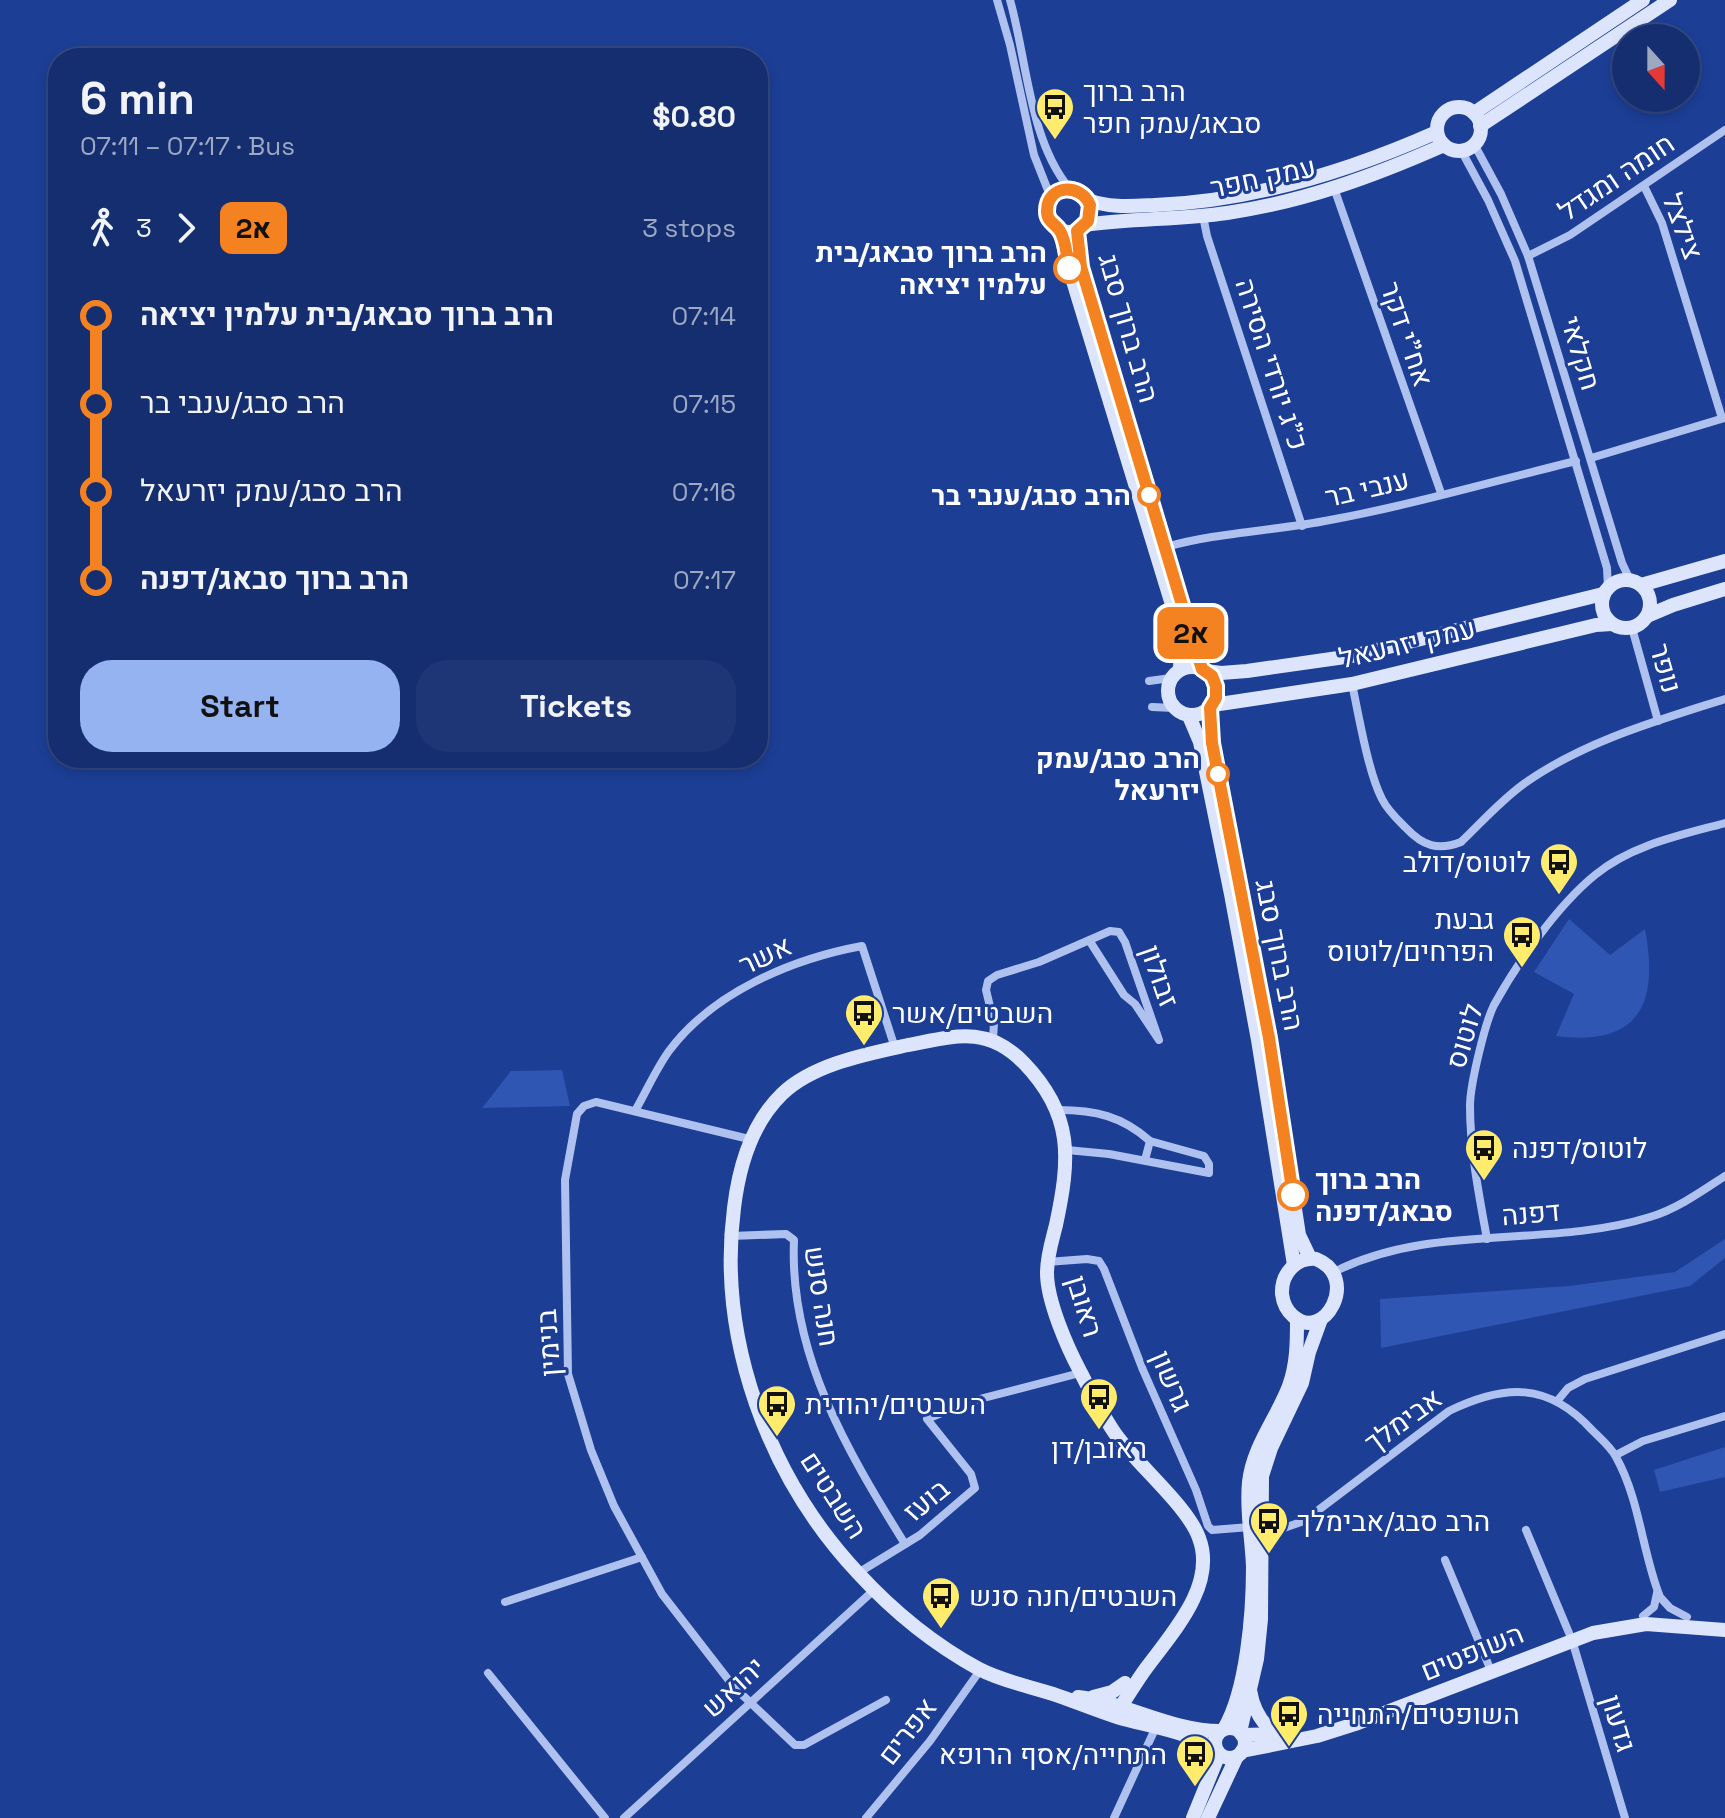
<!DOCTYPE html>
<html lang="en">
<head>
<meta charset="utf-8">
<style>
  body { margin:0; font-family:"Space Grotesk",Heebo,sans-serif; background:#1e3675; color:#f1f3f6; height:100vh; display:flex; flex-direction:column; font-size:30px; white-space:nowrap }
  * { box-sizing:border-box; margin:0 }
  p { font-size:26px; color:#9da8c3 }
  .icon { flex:none; width:44px; height:44px; fill:none; stroke:currentColor; stroke-width:2; stroke-linecap:round; stroke-linejoin:round }
  .map { position:relative; flex:1; overflow:hidden }
  .drawer { position:absolute; left:48px; top:48px; width:720px; height:720px; display:flex; flex-direction:column; background:#152e70; border-radius:32px; box-shadow:0 4px 12px #0003,0 0 0 2px #344a83 }
  .drawer>* { flex:none }
  .badge { padding:0 16px; border-radius:12px; font-size:28px; line-height:52px }
  .needle { width:52px; rotate:159deg }
  .fabs { position:absolute; left:1612px; top:24px; display:grid; gap:16px }
  .fabs a { display:grid; place-items:center; width:88px; height:88px; border-radius:50%; background:#152e70; box-shadow:0 4px 12px #0003,0 0 0 2px #344a83; font-size:40px }
  .map>.badge { position:absolute; translate:-50% -50%; box-shadow:0 0 0 4px #fff }
  .legs { display:flex; align-items:center; gap:12px; height:88px; padding:0 32px; font-size:26px }
  .legs p { margin-inline-start:auto }
  .overview { display:flex; align-items:center; justify-content:space-between; height:136px; padding:0 32px }
  h1 { font-size:44px; font-weight:800; line-height:60px }
  .action { display:flex; gap:16px; margin-top:auto; padding:16px 32px }
  .action a { flex:1; height:92px; border-radius:32px; background:#95b2f1; color:#111; font-size:32px; font-weight:800; line-height:92px; text-align:center }
  .action a+a { background:#1e3675; color:#f1f3f6 }
  ul { padding:0 32px; list-style:none }
  li { display:flex; align-items:center; gap:28px; height:88px; font-size:30px }
  li i { display:grid; place-items:center; width:12px; height:100%; margin:0 10px; background:currentColor }
  li i::after { content:''; width:20px; height:20px; margin:-10px; border:6px solid; border-radius:50%; background:#152e70 }
  li p { margin-inline-start:auto }
  li:first-child i { background:linear-gradient(#0000 50%,currentColor 0) }
  li:last-child i { background:linear-gradient(currentColor 50%,#0000 0) }
  .map>svg:first-child { display:block }
</style>
</head>
<body>
<div class="map">
<svg width="1725" height="1818" viewBox="0 0 1725 1818">
  <rect width="100%" height="100%" fill="#1c3e95"/>
  <g fill="#3056b3">
    <path d="M1569,919L1610,955L1645,929C1659,1003 1640,1047 1556,1036L1574,994L1534,972Z"/>
    <path d="M562,1070L570,1106L482,1108L511,1071Z"/>
    <path d="M1725,1239V1258L1690,1286L1381,1348L1380,1299L1569,1286L1675,1272Z"/>
    <path d="M1725,1447V1477L1660,1492L1654,1470Z"/>
  </g>
  <g fill="none" stroke-linecap="round" stroke-linejoin="round">
    <g stroke="#afc2ef" stroke-width="8">
      <path d="M997,0L1010,45L1034,155L1051,198"/>
      <path d="M1010,0C1027,60 1029,139 1069,188"/>
      <path d="M1474,144L1501,194L1528,256L1622,563L1630,580"/>
      <path d="M1461,150L1488,200L1515,261L1607,568L1608,588"/>
      <path d="M1644,186L1662,223L1722,418"/>
      <path d="M1334,188L1441,493"/>
      <path d="M1203,216L1207,236L1302,526"/>
      <path d="M1528,256L1570,235L1725,130"/>
      <path d="M1591,458L1724,418"/>
      <path d="M1166,547C1219,532 1275,531 1330,520C1412,505 1494,481 1576,461"/>
      <path d="M1632,628L1658,721"/>
      <path d="M1149,681L1171,678"/>
      <path d="M1352,684C1359,716 1368,772 1382,799C1388,811 1397,819 1406,828C1423,846 1438,851 1461,842C1482,822 1501,800 1525,783C1585,741 1656,721 1725,699"/>
      <path d="M1152,707L1174,708"/>
      <path d="M993,1039L994,1023L986,990L988,981L997,975L1039,962L1110,931L1119,932L1125,942L1159,1040L1135,1004L1124,995L1089,940"/>
      <path d="M1058,1110C1095,1110 1122,1116 1150,1141"/>
      <path d="M635,1111C646,1092 656,1069 669,1051C713,992 792,959 862,946L895,1048"/>
      <path d="M749,1139L596,1102L584,1106L577,1114L565,1180L568,1374L591,1450L614,1506L662,1594L734,1687L795,1745H804L886,1700"/>
      <path d="M1067,1150L1109,1154L1209,1173V1164L1204,1156L1150,1141L1145,1160"/>
      <path d="M731,1236L786,1234L794,1240C789,1353 847,1451 905,1544"/>
      <path d="M1487,1239C1479,1195 1470,1150 1470,1106C1470,1085 1485,1023 1494,1005C1518,962 1557,906 1595,875C1631,845 1681,835 1725,823"/>
      <path d="M1047,1262L1087,1259L1099,1261L1104,1269L1143,1370L1196,1490L1208,1526L1212,1530L1250,1527"/>
      <path d="M1334,1272C1432,1222 1547,1249 1650,1217C1677,1209 1702,1191 1725,1176"/>
      <path d="M1558,1400L1568,1388L1585,1379L1725,1334"/>
      <path d="M1616,1455L1643,1441L1725,1416"/>
      <path d="M1262,1523L1281,1529L1304,1521L1449,1411C1505,1384 1548,1382 1592,1430C1600,1438 1611,1447 1616,1457C1640,1500 1642,1552 1660,1597L1670,1608L1687,1617"/>
      <path d="M1526,1530L1569,1633"/>
      <path d="M1445,1560L1489,1666"/>
      <path d="M858,1573L920,1535L975,1488L971,1474L927,1419L968,1402L1080,1373"/>
      <path d="M505,1602L642,1557"/>
      <path d="M1643,1616L1654,1607L1657,1593"/>
      <path d="M1572,1640L1625,1818"/>
      <path d="M488,1673L605,1818"/>
      <path d="M624,1818L874,1590"/>
      <path d="M866,1818L930,1741L981,1669"/>
      <path d="M1114,1818L1155,1729"/>
    </g>
    <g stroke="#dce5fb" stroke-width="14">
      <circle cx="1459" cy="129" r="22"/>
      <path d="M1474,113L1643,0"/>
      <path d="M1480,126L1670,0"/>
      <circle cx="1069" cy="210" r="22"/>
      <path d="M1088,200C1110,208 1131,206 1155,205C1253,201 1347,172 1437,132"/>
      <path d="M1085,225C1132,218 1179,220 1227,213C1303,202 1374,176 1444,145"/>
      <path d="M1060,230L1069,268L1177,621L1181,638L1180,670"/>
      <path d="M1077,231L1081,267L1202,669"/>
      <circle cx="1626" cy="604" r="24"/>
      <path d="M1641,585L1725,561"/>
      <path d="M1647,616L1673,605L1725,589"/>
      <circle cx="1192" cy="691" r="24"/>
      <path d="M1206,671L1221,673L1247,671L1352,656L1603,594"/>
      <path d="M1213,705L1352,684L1596,625L1612,624"/>
      <path d="M1210,708L1216,767L1269,1038L1299,1235L1310,1258"/>
      <path d="M1189,716L1200,742L1231,894L1258,1040L1294,1265"/>
      <path d="M1316,1259C1361,1277 1324,1344 1293,1316C1286,1310 1283,1302 1282,1294C1281,1274 1296,1257 1316,1259Z"/>
      <path d="M1250,1690C1253,1709 1263,1726 1279,1736"/>
      <path d="M1078,1697C1127,1703 1171,1731 1220,1731"/>
      <path d="M1093,1697L1112,1692L1125,1683"/>
      <path d="M1114,1716C1126,1700 1135,1683 1147,1667C1172,1633 1217,1585 1199,1538C1188,1506 1135,1463 1114,1432C1102,1414 1091,1393 1081,1373C1067,1347 1047,1301 1047,1273C1047,1256 1052,1241 1056,1225C1070,1159 1074,1115 1024,1063C987,1025 955,1036 908,1045C867,1054 813,1064 782,1094C751,1124 739,1166 734,1208C717,1339 768,1477 858,1573C892,1610 935,1645 979,1669C1002,1681 1028,1686 1053,1694C1074,1701 1095,1710 1117,1717C1147,1726 1192,1732 1217,1751"/>
      <circle cx="1230" cy="1743" r="15"/>
      <path d="M1224,1729C1247,1691 1253,1612 1253,1567C1252,1539 1246,1510 1249,1482C1253,1446 1277,1418 1289,1386C1297,1364 1297,1342 1297,1319"/>
      <path d="M1240,1732L1257,1659L1261,1619L1262,1476L1271,1448L1302,1383L1309,1352L1321,1319"/>
      <path d="M1242,1735L1286,1734"/>
      <path d="M1242,1751L1317,1736L1358,1723L1593,1633L1646,1624L1725,1630"/>
      <path d="M1193,1818L1219,1754"/>
      <path d="M1208,1818L1237,1756"/>
    </g>
  </g>
  <g fill="none" stroke-linecap="round" stroke-linejoin="round">
    <defs>
      <path id="line-1" d="M1069,268C1067,258 1066,240 1060,231C1055,223 1047,222 1047,211C1047,184 1081,183 1090,205L1088,221L1077,231L1081,267L1194,645L1202,669L1212,676L1216,686V698L1210,708L1212,743L1269,1038L1293,1195"/>
    </defs>
    <use href="#line-1" stroke="#fff" stroke-width="18"/>
    <use href="#line-1" stroke="#f58220" stroke-width="12"/>
  </g>
  <defs>
    <symbol id="bus-pin" viewBox="-11 -11 22 30"><path d="M0 17L-7.5 6A9.5 9.5 0 1 1 7.5 6Z" fill="#ffec6d" stroke="#1c3e95"/><path d="M-5-6H5V4H4V6H2V4H-2V6H-4V4H-5ZM-3.5-4V0h7V-4ZM-3.5 1.2v1.5H-2V1.2ZM2 1.2v1.5H3.5V1.2Z" fill="#111"/></symbol>
  </defs>
  <g fill-rule="evenodd">
    <use href="#bus-pin" x="1033" y="85" width="44" height="60"/>
    <use href="#bus-pin" x="1537" y="840" width="44" height="60"/>
    <use href="#bus-pin" x="1500" y="913" width="44" height="60"/>
    <use href="#bus-pin" x="842" y="991" width="44" height="60"/>
    <use href="#bus-pin" x="1462" y="1126" width="44" height="60"/>
    <use href="#bus-pin" x="1077" y="1375" width="44" height="60"/>
    <use href="#bus-pin" x="755" y="1382" width="44" height="60"/>
    <use href="#bus-pin" x="1247" y="1499" width="44" height="60"/>
    <use href="#bus-pin" x="919" y="1574" width="44" height="60"/>
    <use href="#bus-pin" x="1267" y="1692" width="44" height="60"/>
    <use href="#bus-pin" x="1173" y="1732" width="44" height="60"/>
  </g>
  <g fill="#fff" stroke="#f58220" stroke-width="4">
    <circle cx="1069" cy="268" r="14"/>
    <circle cx="1149" cy="495" r="10"/>
    <circle cx="1218" cy="774" r="10"/>
    <circle cx="1293" cy="1195" r="14"/>
  </g>
  <g text-anchor="middle" dominant-baseline="central" stroke-width="6" stroke-linejoin="round" paint-order="stroke">
    <g font-size="28" fill="#fff" stroke="#1c3e95" text-anchor="start">
      <text x="1083" y="91">הרב ברוך<tspan x="1083" dy="32">סבאג/עמק חפר</tspan></text>
      <text x="1531" y="862" text-anchor="end">לוטוס/דולב</text>
      <text x="1494" y="919" text-anchor="end">גבעת<tspan x="1494" dy="32">הפרחים/לוטוס</tspan></text>
      <text x="892" y="1013">השבטים/אשר</text>
      <text x="1512" y="1148">לוטוס/דפנה</text>
      <text x="805" y="1404">השבטים/יהודית</text>
      <text x="1099" y="1448" text-anchor="middle">ראובן/דן</text>
      <text x="1297" y="1521">הרב סבג/אבימלך</text>
      <text x="969" y="1596">השבטים/חנה סנש</text>
      <text x="1317" y="1714">השופטים/התחייה</text>
      <text x="1167" y="1754" text-anchor="end">התחייה/אסף הרופא</text>
    </g>
    <g font-size="28" fill="#fff" stroke="#1c3e95">
      <text transform="translate(1263 177) rotate(-12)">עמק חפר</text>
      <text transform="translate(1616 177) rotate(-34)">חומה ומגדל</text>
      <text transform="translate(1683 226) rotate(70)">צילצל</text>
      <text transform="translate(1129 328) rotate(74)">הרב ברוך סבג</text>
      <text transform="translate(1407 334) rotate(71)">אח"י דקר</text>
      <text transform="translate(1581 353) rotate(73)">חקלאי</text>
      <text transform="translate(1272 364) rotate(72)">כ"ג יורדי הסירה</text>
      <text transform="translate(1367 488) rotate(-13)">ענבי בר</text>
      <text transform="translate(1407 643) rotate(-13)">עמק יזרעאל</text>
      <text transform="translate(1666 668) rotate(74)">נופר</text>
      <text transform="translate(765 955) rotate(-25)">אשר</text>
      <text transform="translate(1280 955) rotate(79)">הרב ברוך סבג</text>
      <text transform="translate(1160 976) rotate(71)">זבולון</text>
      <text transform="translate(1464 1036) rotate(-73)">לוטוס</text>
      <text transform="translate(1531 1213) rotate(-5)">דפנה</text>
      <text transform="translate(822 1296) rotate(81)">חנה סנש</text>
      <text transform="translate(1085 1306) rotate(73)">ראובן</text>
      <text transform="translate(548 1343) rotate(-94)">בנימין</text>
      <text transform="translate(1172 1381) rotate(67)">גרשון</text>
      <text transform="translate(1403 1420) rotate(-36)">אבימלך</text>
      <text transform="translate(834 1495) rotate(57)">השבטים</text>
      <text transform="translate(926 1500) rotate(-39)">בועז</text>
      <text transform="translate(1472 1652) rotate(-22)">השופטים</text>
      <text transform="translate(733 1687) rotate(-43)">יהואש</text>
      <text transform="translate(1619 1723) rotate(73)">גדעון</text>
      <text transform="translate(907 1731) rotate(-52)">אפרים</text>
    </g>
    <g font-size="28" font-weight="bold" fill="#fff" stroke="#1c3e95" text-anchor="end">
      <text x="1047" y="252">הרב ברוך סבאג/בית<tspan x="1047" dy="32">עלמין יציאה</tspan></text>
      <text x="1131" y="495">הרב סבג/ענבי בר</text>
      <text x="1200" y="758">הרב סבג/עמק<tspan x="1200" dy="32">יזרעאל</tspan></text>
      <text x="1315" y="1179" text-anchor="start">הרב ברוך<tspan x="1315" dy="32">סבאג/דפנה</tspan></text>
    </g>
  </g>
</svg>
<div class="fabs">
<a><svg class="needle" viewBox="-14 -14 28 28"><path d="M0-13l5 13h-10z" fill="#e53935"/><path d="M0 13l5-13h-10z" fill="#9da8c3"/></svg></a>
</div>
<b class="badge" style="left:1191px;top:633px;background:#f58220;color:#111">2א</b>
<section class="drawer">
<div class="overview"><div><h1>6 min</h1><p>07:11 – 07:17 · Bus</p></div><b>$0.80</b></div>
<div class="legs"><svg class="icon" aria-label="walk" viewBox="0 0 24 24"><circle cx="13" cy="4" r="2"/><path d="M13 8l-2 6 4 7M11 14l-3 7M7 12l3-4h3l4 4"/></svg>3<svg class="icon" aria-label="forward" viewBox="0 0 24 24"><path d="M9 5l7 7-7 7"/></svg><b class="badge" style="background:#f58220;color:#111">2א</b><p>3 stops</p></div>
<ul>
<li><i style="color:#f58220"></i><b>הרב ברוך סבאג/בית עלמין יציאה</b><p>07:14</p></li>
<li><i style="color:#f58220"></i><span>הרב סבג/ענבי בר</span><p>07:15</p></li>
<li><i style="color:#f58220"></i><span>הרב סבג/עמק יזרעאל</span><p>07:16</p></li>
<li><i style="color:#f58220"></i><b>הרב ברוך סבאג/דפנה</b><p>07:17</p></li>
</ul>
<div class="action"><a>Start</a><a>Tickets</a></div>
</section>
</div>
</body>
</html>
